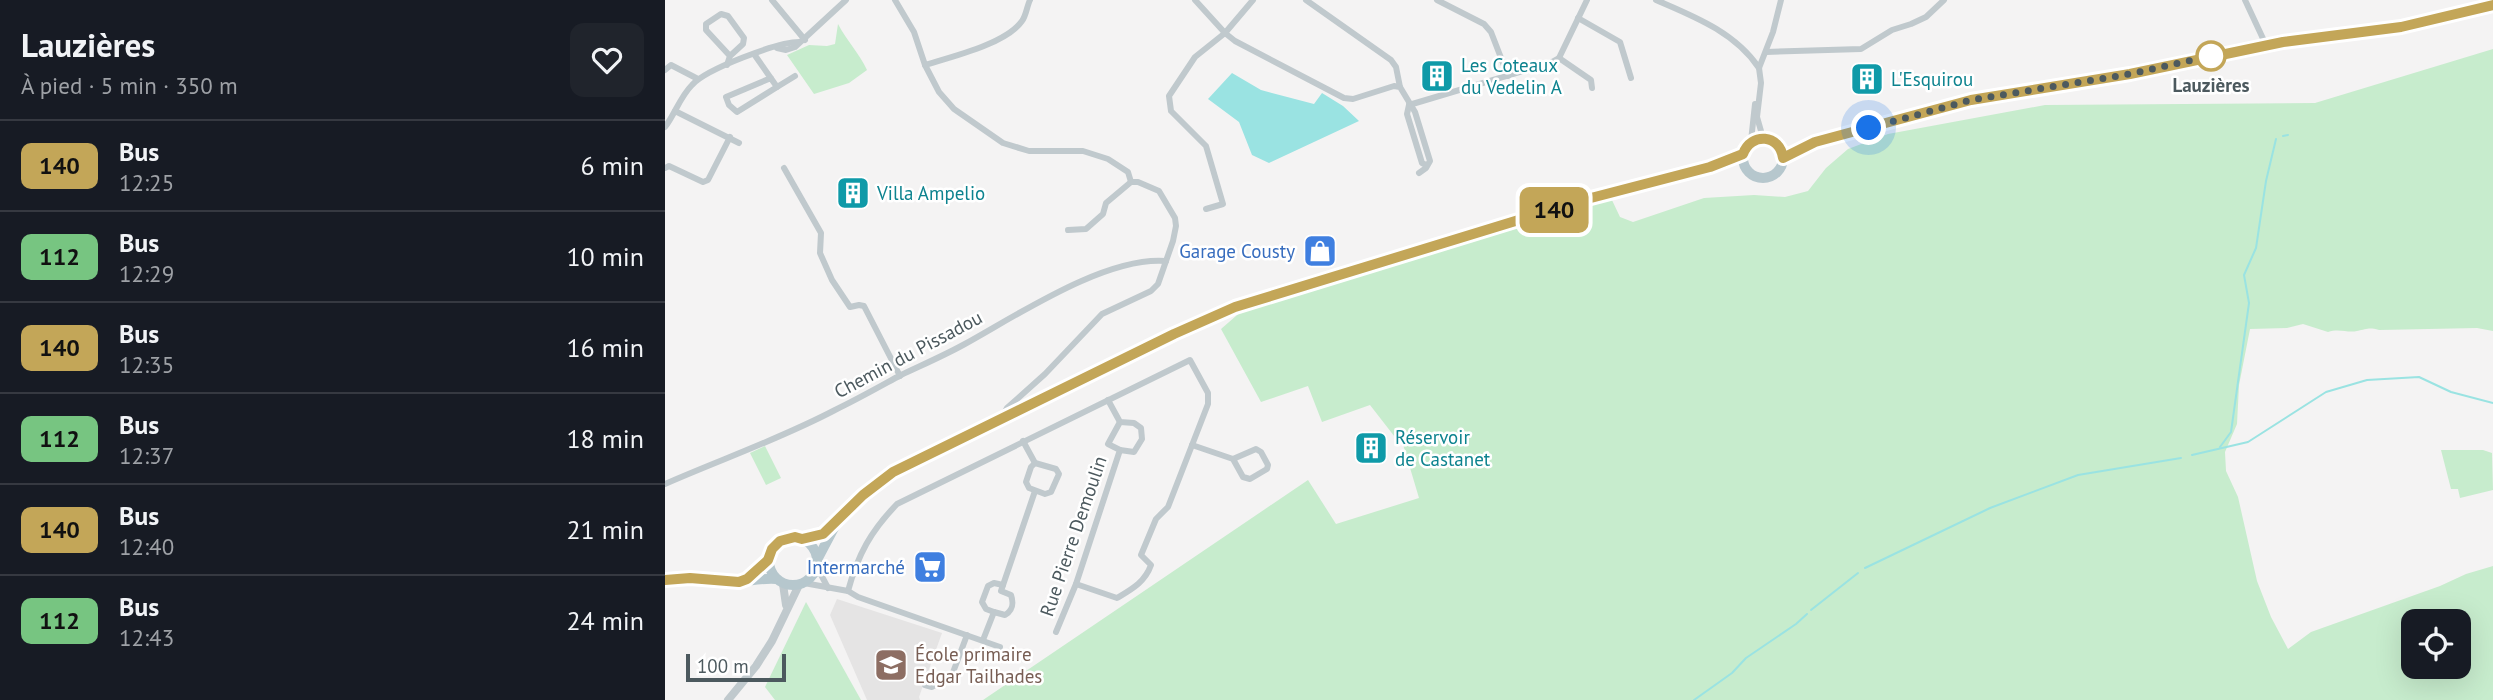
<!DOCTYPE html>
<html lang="fr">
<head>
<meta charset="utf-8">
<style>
  body { margin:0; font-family:"PT Sans",sans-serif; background:#20242c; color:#f1f3f6; height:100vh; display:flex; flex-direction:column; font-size:26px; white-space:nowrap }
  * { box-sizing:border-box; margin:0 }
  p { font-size:23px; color:#9ea1a6 }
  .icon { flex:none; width:38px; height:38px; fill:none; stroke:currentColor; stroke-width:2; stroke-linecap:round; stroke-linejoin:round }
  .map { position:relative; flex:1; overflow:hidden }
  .drawer { display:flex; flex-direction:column; background:#171b24; width:665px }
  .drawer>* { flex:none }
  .badge { padding:0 14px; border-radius:10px; font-size:24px; line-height:46px }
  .fabs { position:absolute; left:1736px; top:609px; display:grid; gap:14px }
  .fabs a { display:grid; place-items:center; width:70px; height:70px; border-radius:14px; background:#171b24; box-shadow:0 7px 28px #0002; font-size:35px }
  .scale { position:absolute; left:21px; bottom:18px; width:100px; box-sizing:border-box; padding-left:7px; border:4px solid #4c595e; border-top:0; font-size:19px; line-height:24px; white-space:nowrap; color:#4c595e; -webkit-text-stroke:5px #fff; paint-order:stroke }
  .you { position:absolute; width:35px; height:35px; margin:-18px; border:5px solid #fff; border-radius:50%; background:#1a73e8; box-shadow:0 0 0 10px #1a73e833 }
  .map>.badge { position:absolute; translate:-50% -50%; box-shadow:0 0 0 4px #fff }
  .round { display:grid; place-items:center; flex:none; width:74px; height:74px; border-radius:14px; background:#20242c }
  .head { display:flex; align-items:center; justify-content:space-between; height:119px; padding:0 21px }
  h1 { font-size:33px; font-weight:700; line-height:52px }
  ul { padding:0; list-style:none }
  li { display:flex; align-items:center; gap:21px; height:91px; padding:0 21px; border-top:2px solid #363941 }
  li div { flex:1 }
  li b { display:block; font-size:26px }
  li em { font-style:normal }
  li .badge { min-width:77px; font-weight:700; text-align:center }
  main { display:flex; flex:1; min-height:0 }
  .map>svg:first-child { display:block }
</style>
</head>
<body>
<main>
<section class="drawer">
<div class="head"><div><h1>Lauzières</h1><p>À pied · 5 min · 350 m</p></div><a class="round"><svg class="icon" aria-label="heart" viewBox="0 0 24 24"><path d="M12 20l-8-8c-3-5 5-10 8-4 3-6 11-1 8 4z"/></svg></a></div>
<ul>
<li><span class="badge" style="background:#c3a658;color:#111">140</span><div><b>Bus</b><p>12:25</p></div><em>6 min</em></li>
<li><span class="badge" style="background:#77c581;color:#111">112</span><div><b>Bus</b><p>12:29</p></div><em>10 min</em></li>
<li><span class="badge" style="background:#c3a658;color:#111">140</span><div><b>Bus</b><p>12:35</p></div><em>16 min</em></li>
<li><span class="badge" style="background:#77c581;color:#111">112</span><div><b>Bus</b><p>12:37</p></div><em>18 min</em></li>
<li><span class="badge" style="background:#c3a658;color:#111">140</span><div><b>Bus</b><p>12:40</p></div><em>21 min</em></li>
<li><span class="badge" style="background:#77c581;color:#111">112</span><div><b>Bus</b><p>12:43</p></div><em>24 min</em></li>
</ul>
</section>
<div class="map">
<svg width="1828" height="700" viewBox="0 0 1828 700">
  <rect width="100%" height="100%" fill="#f4f3f3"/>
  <path fill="#e5e4e4" d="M172,599L277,633L254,697L255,700H202L165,615Z"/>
  <g fill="#c7eccd" fill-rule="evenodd">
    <path d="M173,24C182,41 194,53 202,70L184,83L149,94L122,55L144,45L162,46L170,44Z"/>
    <path d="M1828,49V331L1812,328L1714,330C1704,327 1702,329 1692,331C1682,333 1674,328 1663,332L1638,324L1622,328L1585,329L1574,385L1572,424L1560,452L1561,471L1573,497L1592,581L1606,617L1623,649L1646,632L1775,586L1801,574L1828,566V700H318L643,480L671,524L754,498L737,441H733L705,405L657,422L643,386L596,402L556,329L579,309L946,198L955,217L968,222L1039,198L1089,195L1120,197L1143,191L1161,168L1183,149L1223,134L1380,105L1650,103ZM1748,621H1794V667H1748Z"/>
    <path d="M100,446L116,478L101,485L85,453Z"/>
    <path d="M1776,450H1818L1827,453L1828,490L1795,498L1793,489H1786Z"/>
    <path d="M141,602L196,700H110L100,687Z"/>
  </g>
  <path fill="#9ae3e2" d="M567,73L596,90L649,104L657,93L678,106L694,121L604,163L587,155L574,122L543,99Z"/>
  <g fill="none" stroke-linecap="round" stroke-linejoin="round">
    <g stroke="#9ae3e2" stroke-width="2">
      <path d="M1618,136L1623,135"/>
      <path d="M1555,447L1566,432L1584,303L1579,275L1591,248L1601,181L1611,139"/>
      <path d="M1527,455L1583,442L1661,392L1702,380L1754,377L1786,392L1828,403"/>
      <path d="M1200,568L1325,508L1413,475L1516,458"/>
      <path d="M1146,610L1193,573"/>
      <path d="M1029,700L1067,673L1081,658L1131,624L1142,614"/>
    </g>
    <g stroke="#c0c9cd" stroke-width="6">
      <path d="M107,0L140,40"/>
      <path d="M230,0L249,32L260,65L274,92L289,109L338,143L364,151H418L443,159L463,172L466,182H473L494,191L510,218L511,226L508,241L493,284L486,291L437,314L380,374L342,408L336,418"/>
      <path d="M530,0L560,33L570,41L679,98L688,99L729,86L735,87L750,112L765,161L761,168L754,173"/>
      <path d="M641,0L726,60L731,67L735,87"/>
      <path d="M772,0L819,24L826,32L843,76"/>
      <path d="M991,0C1028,16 1070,32 1094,68"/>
      <path d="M1580,0L1601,45"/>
      <path d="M913,18L955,42L966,78"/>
      <path d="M112,48L121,50L130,47L181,0"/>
      <path d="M1101,52L1196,49L1227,30L1246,24L1261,17L1279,0"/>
      <path d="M89,54L112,87L72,112L64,105L61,97L106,78"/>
      <path d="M894,58L926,80L927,88"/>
      <path d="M62,65L65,56L41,30V24L56,14L63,16L79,38L78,44L65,56"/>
      <path d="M260,65C286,57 341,44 357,21C361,16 362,6 365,0"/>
      <path d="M0,70L6,65L33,79"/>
      <path d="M112,87L130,76"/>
      <path d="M744,105L885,63L894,58L922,0"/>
      <path d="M744,105L742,114L757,163L761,165"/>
      <path d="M10,111L74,143"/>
      <path d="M0,127C10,114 15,97 27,85C41,69 113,42 134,42"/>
      <path d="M1098,138L1092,117L1096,83L1094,68L1108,32L1116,0"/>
      <path d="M1086,141L1090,104"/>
      <path d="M0,168L4,166L38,182L43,180L65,137"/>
      <path d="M119,168L156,233L155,253L167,280L185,307L194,305L199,306L235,376"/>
      <path d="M541,209L558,204L541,146L506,111L504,96L530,57L560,33L588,0"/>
      <path d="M403,230L421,229L438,214L441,203L466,182"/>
      <path d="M443,400L455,422L469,423L476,428L477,439L469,452L455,450"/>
      <path d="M358,441L370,463"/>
      <path d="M527,445L568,459L578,477L585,479L602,469L603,465L596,452L591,449L568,459"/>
      <path d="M370,463L391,469L394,474L386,492L380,494L364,488L361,482L366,467Z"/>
      <path d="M0,484C57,459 115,439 170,410C193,399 214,387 236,375C257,365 278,356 298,345C351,316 440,256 501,261"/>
      <path d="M152,567L163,588"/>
      <path d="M139,583L183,591L193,597L335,647"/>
      <path d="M183,591C193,554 206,531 232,504L525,360L543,393V404L503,507L491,519L476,555L486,565C480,582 467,589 452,598L411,584"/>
      <path d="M329,612L321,609L317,602L323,586L329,583L338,585"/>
      <path d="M391,632L411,584L455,450L443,444L455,422"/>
      <path d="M318,640L329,612L340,615C348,610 349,604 346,595L336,591L370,491"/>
      <path d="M260,685L267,687L287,675L302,635"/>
    </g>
    <g stroke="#c0c9cd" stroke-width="8">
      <path d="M118,584L121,605"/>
      <path d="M63,700L91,666L107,641L134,585"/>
    </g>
    <g stroke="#b6c7cd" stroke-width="10">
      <circle cx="1098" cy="158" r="20"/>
      <path d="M1118,158L1150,143L1306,100L1465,74L1634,39L1736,27L1828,5"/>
      <circle cx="128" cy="561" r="24"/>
      <path d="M137,539L157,533L198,495L228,473L534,322L570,307L922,199L1045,167L1078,154"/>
      <path d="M152,560L170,526"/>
      <path d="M0,579C24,578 50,583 72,582C85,581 97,578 111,579"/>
    </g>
  </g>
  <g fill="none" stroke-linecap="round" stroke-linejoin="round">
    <defs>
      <path id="line" d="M0,580L25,578L74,582L82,579L103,560L107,549L115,541L130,537L137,539L158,534L198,495L228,472L509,334L570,307L922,199L1045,167L1078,154C1086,132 1115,134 1118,158L1150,142L1306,100L1465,74L1618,42L1736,27L1828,5"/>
    </defs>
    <use href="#line" stroke="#fff" stroke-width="16"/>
    <use href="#line" stroke="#c3a658" stroke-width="10"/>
    <path stroke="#4c595e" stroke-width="7" stroke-dasharray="0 12.6" d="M1204,128L1306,100L1465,74L1546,56"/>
  </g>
  <defs>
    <symbol id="building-square" viewBox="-11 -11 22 22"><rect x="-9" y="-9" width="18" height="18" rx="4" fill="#0f9aa8" stroke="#fff"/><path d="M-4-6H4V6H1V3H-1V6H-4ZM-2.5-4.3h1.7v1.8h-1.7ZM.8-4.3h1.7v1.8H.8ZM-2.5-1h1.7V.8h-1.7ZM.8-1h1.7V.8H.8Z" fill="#fff"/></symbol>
    <symbol id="shop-square" viewBox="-11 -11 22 22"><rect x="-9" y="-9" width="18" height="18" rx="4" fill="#3f7fe0" stroke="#fff"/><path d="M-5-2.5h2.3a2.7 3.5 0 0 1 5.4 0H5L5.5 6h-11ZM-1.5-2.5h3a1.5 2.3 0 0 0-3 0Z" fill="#fff"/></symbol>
    <symbol id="supermarket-square" viewBox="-11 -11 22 22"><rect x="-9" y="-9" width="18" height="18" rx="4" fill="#3f7fe0" stroke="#fff"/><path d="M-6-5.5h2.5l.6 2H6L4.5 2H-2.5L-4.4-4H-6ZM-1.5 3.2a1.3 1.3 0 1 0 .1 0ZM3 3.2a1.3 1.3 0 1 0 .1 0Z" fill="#fff"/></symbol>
    <symbol id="school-square" viewBox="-11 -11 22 22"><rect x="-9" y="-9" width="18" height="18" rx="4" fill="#8d6e63" stroke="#fff"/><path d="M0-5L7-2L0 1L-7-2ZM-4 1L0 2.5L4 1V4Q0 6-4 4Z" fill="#fff"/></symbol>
  </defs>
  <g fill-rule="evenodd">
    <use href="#building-square" x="753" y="57" width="38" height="38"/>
    <use href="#building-square" x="1183" y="60" width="38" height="38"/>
    <use href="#building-square" x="169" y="174" width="38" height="38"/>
    <use href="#shop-square" x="636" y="232" width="38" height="38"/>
    <use href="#building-square" x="687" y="429" width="38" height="38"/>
    <use href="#supermarket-square" x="246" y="548" width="38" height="38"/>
    <use href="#school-square" x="207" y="646" width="38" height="38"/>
  </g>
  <circle fill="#fff" stroke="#c3a658" stroke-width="3.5" cx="1546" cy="56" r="14"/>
  <g text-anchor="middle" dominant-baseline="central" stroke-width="5" stroke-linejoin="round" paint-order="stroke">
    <g font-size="19" fill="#0d838f" stroke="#fff" text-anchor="start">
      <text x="796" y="65">Les Coteaux<tspan x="796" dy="22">du Vedelin A</tspan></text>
      <text x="1226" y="79">L'Esquirou</text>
      <text x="212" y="193">Villa Ampelio</text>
      <text x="730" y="437">Réservoir<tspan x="730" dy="22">de Castanet</tspan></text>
    </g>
    <g font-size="19" font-weight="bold" fill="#4c595e" stroke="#fff">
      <text x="1546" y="85">Lauzières</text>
    </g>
    <g font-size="19" fill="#366cbe" stroke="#fff" text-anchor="end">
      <text x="630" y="251">Garage Cousty</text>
      <text x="240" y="567">Intermarché</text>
    </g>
    <g font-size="19" fill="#4c595e" stroke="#fff">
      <text transform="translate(243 354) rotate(-28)">Chemin du Pissadou</text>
      <text transform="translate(408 536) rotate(-71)">Rue Pierre Demoulin</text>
    </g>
    <g font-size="19" fill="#785e54" stroke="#fff" text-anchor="start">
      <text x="250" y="654">École primaire<tspan x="250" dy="22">Edgar Tailhades</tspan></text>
    </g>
  </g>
</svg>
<div class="fabs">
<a><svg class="icon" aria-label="locate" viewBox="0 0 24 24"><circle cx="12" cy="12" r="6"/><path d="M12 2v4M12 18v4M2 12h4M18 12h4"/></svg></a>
</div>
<div class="scale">100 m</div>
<div class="you" style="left:1204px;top:128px"></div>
<b class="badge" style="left:889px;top:210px;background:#c3a658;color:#111">140</b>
</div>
</main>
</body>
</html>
